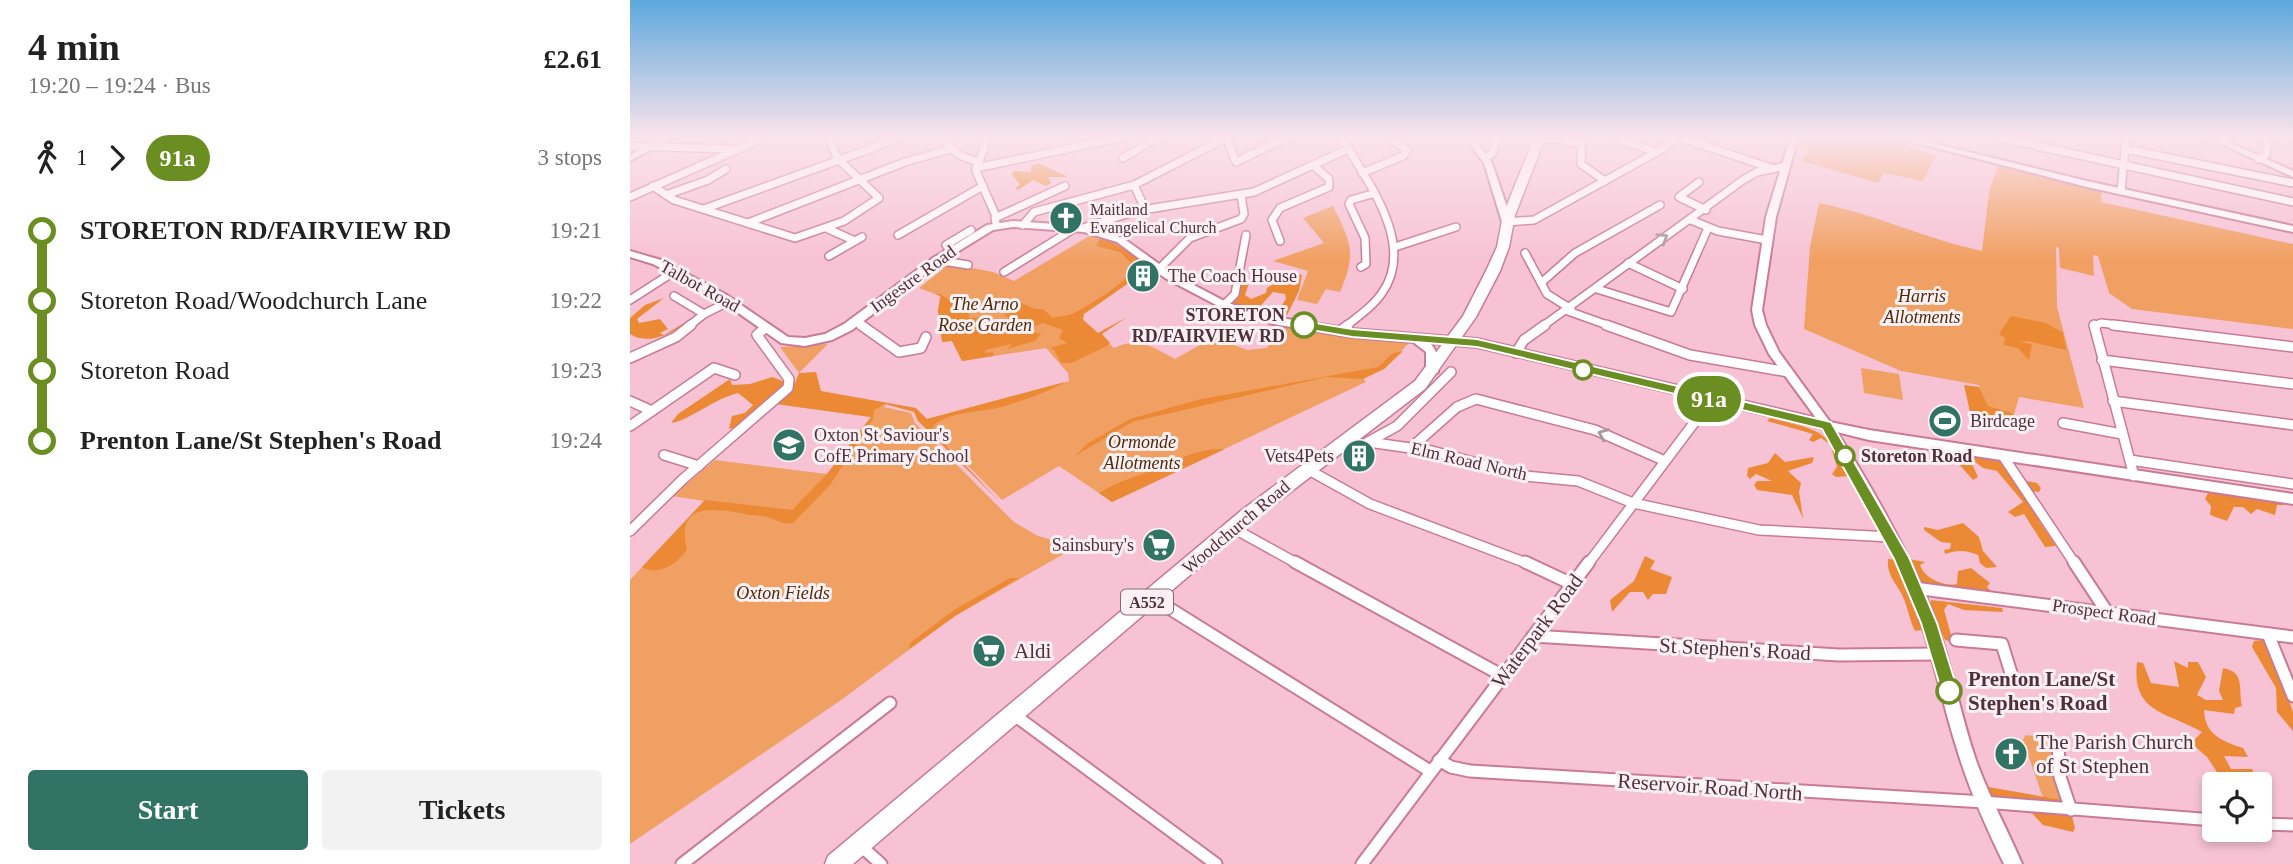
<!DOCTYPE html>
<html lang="en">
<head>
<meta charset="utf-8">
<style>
  body { margin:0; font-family:Georgia,serif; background:#f2f2f2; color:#222; height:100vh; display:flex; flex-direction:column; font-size:26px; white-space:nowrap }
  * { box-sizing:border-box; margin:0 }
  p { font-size:23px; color:#767676 }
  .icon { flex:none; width:38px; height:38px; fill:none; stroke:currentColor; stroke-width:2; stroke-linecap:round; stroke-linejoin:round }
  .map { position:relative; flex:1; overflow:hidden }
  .drawer { display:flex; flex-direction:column; background:#fff; width:630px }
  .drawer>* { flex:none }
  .badge { padding:0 14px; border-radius:23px; font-size:24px; line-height:46px }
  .tools { position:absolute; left:1572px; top:772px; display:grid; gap:14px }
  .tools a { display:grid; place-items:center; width:70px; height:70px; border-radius:7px; background:#fff; box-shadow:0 4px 10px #0003; font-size:35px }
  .map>.badge { position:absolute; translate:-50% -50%; box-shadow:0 0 0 4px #fff }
  .legs { display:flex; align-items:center; gap:10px; height:77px; padding:0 28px; font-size:23px }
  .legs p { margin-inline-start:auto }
  .overview { display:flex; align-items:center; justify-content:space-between; height:119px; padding:0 28px }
  h1 { font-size:38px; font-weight:700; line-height:52px }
  .action { display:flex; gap:14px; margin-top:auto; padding:14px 28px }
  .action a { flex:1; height:80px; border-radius:7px; background:#317465; color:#fff; font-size:28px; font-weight:700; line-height:80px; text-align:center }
  .action a+a { background:#f2f2f2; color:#222 }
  ul { padding:0 28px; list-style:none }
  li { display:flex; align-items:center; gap:24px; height:70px; font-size:26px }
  li i { display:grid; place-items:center; width:10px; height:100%; margin:0 9px; background:currentColor }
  li i::after { content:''; width:18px; height:18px; margin:-9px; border:5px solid; border-radius:50%; background:#fff }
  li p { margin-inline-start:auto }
  li:first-child i { background:linear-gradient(#0000 50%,currentColor 0) }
  li:last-child i { background:linear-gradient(currentColor 50%,#0000 0) }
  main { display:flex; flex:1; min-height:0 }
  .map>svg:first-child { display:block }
</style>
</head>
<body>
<main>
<section class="drawer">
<div class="overview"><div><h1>4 min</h1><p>19:20 – 19:24 · Bus</p></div><b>£2.61</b></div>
<div class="legs"><svg class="icon" aria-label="walk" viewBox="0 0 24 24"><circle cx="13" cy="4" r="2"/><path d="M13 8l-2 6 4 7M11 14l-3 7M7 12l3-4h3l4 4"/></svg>1<svg class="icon" aria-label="forward" viewBox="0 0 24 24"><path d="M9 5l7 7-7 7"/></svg><b class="badge" style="background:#6b8e23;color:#fff">91a</b><p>3 stops</p></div>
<ul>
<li><i style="color:#6b8e23"></i><b>STORETON RD/FAIRVIEW RD</b><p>19:21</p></li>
<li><i style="color:#6b8e23"></i><span>Storeton Road/Woodchurch Lane</span><p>19:22</p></li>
<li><i style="color:#6b8e23"></i><span>Storeton Road</span><p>19:23</p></li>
<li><i style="color:#6b8e23"></i><b>Prenton Lane/St Stephen's Road</b><p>19:24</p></li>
</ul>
<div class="action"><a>Start</a><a>Tickets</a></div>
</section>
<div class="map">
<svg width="1663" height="864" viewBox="0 0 1663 864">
  <rect width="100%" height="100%" fill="#f7c3d4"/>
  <g fill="#f1a063">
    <path d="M1170,138H1256L1306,156L1293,181L1254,173L1248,183L1172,161L1179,151L1167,145Z"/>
    <path d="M1368,166L1472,191L1471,202L1663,244V329L1502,309L1479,293L1468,256L1463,255L1464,276L1430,268L1429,248L1426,247L1427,307L1454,408L1389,397L1383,418L1353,407L1349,385L1271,371L1174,329L1180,247L1189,203C1245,214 1296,239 1352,251L1359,192Z"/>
    <path d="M703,206C721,243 727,252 710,292L696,289L687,304L667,300L678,271L643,261L694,243L673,218Z"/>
    <path d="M461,235L485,243L519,269L447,314L484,348C510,336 522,347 545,359L584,337L617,350L637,348L652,325L721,338L779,343L754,369L733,378L736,382L482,502L429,466L372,500L297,425V419L439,381L438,373L416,348L332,361L322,341L312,342L308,310L310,296L289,288L313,269L303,267L311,262L363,272L384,281Z"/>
    <path d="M198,344L169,373L150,347Z"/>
    <path d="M1231,368L1269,374L1273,400L1234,393Z"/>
    <path d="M164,387L257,403L254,407L281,413L285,423L384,522L408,536L437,544V552L325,616L211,700L0,844V580L74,501L42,496L85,460L197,474L241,417L146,404Z"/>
    <path d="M1395,735L1422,738L1428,745L1438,801L1413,798L1393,740Z"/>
  </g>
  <g fill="#ec8935">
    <path d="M408,163L438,177H418L421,183L416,186L403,180L388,190L385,188L390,185L382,174L384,171L401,172V166Z"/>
    <path d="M471,237L493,248L519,269L454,314L453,320L468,333L497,317L472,334L480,343L477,346L441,363H431L424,350L420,348L437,343L429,338L433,330L413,323L402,327L401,331L411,334L405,341L377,349L382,344L355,350V353L363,352V356L332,361L322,341L312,342L308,310L311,296L306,294H310L339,312V318L353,317L360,320L361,329L380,333L400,331H391L374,314L382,310L387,301L405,309H413L423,318C429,316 439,316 444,313C458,306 499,281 505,267L490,252L466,246Z"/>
    <path d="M643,270L672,275L669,291L656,317L653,319L645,315L656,299L655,294L643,292L625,312L603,305L609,277L614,274L619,283L615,295L621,299L636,293L637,288L647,282L641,274Z"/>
    <path d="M34,298L7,319L9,323L30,319L38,329L30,333L34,335L64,317C47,331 21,347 0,334V318L15,305Z"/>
    <path d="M1381,316L1416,323L1433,333L1436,350L1398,341L1389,342L1402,344L1399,360L1388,348L1374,345L1375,338L1369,334Z"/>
    <path d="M773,351L754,369L733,379L696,377L502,422L445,456L458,443L500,419L567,400L748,367L763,353Z"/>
    <path d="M186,372L191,391L286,408L297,419L435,382C419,392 386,403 368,408C347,412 321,412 304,425L302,430L370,502L288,421L284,412L255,404L244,410L243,419L200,485L163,523C152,525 147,520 137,517C132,515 127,516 121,515C90,509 44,499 57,549C49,563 28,577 12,567L75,500L162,510L197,474L241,417L146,404L162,390L169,373Z"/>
    <path d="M142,377L155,382L151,391L107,427L99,429L102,416L115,413L123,405L108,393C81,400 61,420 41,423L48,414L100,379L102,385L120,384Z"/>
    <path d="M1334,385L1349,387L1358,406L1379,412L1407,428L1381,419L1378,421L1340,412Z"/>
    <path d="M1140,418C1186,430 1200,428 1219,476L1206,477L1202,474L1207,467L1200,444L1191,438L1183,442L1179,440L1183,434L1137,421Z"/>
    <path d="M595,449L482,502L469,493C486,482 502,478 520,471C546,461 566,448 595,449Z"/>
    <path d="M1331,451L1380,464L1392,480L1407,483L1411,488L1409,492L1399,491L1394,495L1411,517L1409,521L1426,546L1415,547L1394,514L1385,517L1378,512L1393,502L1367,471L1353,468L1344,461L1342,464L1348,477L1343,480L1327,462Z"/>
    <path d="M1145,453L1155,462L1184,457L1182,463L1158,471L1171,483L1169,492L1173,518L1162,495L1127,490L1124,485L1127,481H1142L1126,474L1120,479L1117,476L1118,468L1138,463Z"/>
    <path d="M1578,493L1647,501L1655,505H1647L1645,515L1627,509L1621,514L1613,507H1604L1597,521L1580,515L1581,506L1575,499Z"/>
    <path d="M1333,523L1349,537L1353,551L1367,567L1356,568L1350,563L1348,555C1336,550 1327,550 1315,554L1314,550L1320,549L1321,543L1311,542L1294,530V527L1308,530Z"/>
    <path d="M1015,556L1025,561L1020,569L1042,577L1036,594H1023L1018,600L1013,592H1000L982,612L980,600L1004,581Z"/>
    <path d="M1258,559L1270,560L1292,630L1285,631C1280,621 1279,613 1275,602C1271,587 1256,578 1258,559Z"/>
    <path d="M1279,559L1295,562L1290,565C1294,578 1314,587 1327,584L1328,571L1341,568L1360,583L1357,587L1362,592L1295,588L1286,582L1277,562Z"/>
    <path d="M380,578H389L325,616L279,649L280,643L324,610Z"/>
    <path d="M1301,600L1372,608L1373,612L1334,610L1318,604L1314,610L1323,642L1315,640L1300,608Z"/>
    <path d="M1631,640L1639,645L1663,712V731L1647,712L1646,688L1622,647L1624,641Z"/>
    <path d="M1544,661L1558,668V662H1568L1576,677L1567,695L1576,700H1593L1589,691L1593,668C1616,672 1608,690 1612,706L1605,708L1604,714L1574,710C1575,735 1592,741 1613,748L1618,757L1594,756L1601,769H1622L1626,778L1601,774L1603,784H1595L1577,757L1561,743L1572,732C1537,712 1501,713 1507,662L1513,663L1521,683L1549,687Z"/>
    <path d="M1347,785L1438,801L1445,828L1443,832L1413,825L1400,811L1354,802Z"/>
  </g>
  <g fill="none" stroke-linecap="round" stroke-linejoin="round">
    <defs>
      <g id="street-far2">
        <path d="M312,138L329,155L348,162"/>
        <path d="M357,138L346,171L365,214L366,225"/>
        <path d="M596,138L606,162L655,138"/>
        <path d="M712,138C736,180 787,244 752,293C743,306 729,316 716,326"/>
        <path d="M952,138L951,164L975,181"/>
        <path d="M983,138L1027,152"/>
        <path d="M1052,138L1141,168"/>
        <path d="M1371,138L1663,202"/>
        <path d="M910,139H932L951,145"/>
        <path d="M0,146L101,149"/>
        <path d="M1495,149L1663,183"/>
        <path d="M493,158L527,138"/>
        <path d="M855,158L862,154L867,138"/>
        <path d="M1628,159L1636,155L1638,138"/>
        <path d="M346,168L489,138"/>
        <path d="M732,173L773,156L777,150L759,138"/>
        <path d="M1069,182L1049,197L1076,210"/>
        <path d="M504,185L516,211"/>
        <path d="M23,186L44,200L165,238L214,221L249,198L208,159L198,138"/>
        <path d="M1491,191L1496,138"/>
        <path d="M36,195L78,180L96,169"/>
        <path d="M0,197L133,138"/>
        <path d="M74,209L270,138"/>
        <path d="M365,218L435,186"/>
        <path d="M1061,220L1088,231L1137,240"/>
        <path d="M877,222L904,220L1034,148L1044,138"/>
        <path d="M118,223L275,162L321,149"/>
        <path d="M393,225L404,212L504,185L596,138"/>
        <path d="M196,228L225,241"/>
        <path d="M453,228L506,211L624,192L718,149"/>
        <path d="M268,235L353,186"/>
        <path d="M650,241L642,220L650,208L699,187V179L683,165"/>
        <path d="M316,245L341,230"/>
        <path d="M765,247L826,227"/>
        <path d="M895,253L917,294L941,309"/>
        <path d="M199,256L232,237"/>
        <path d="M307,260L338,265"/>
        <path d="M998,263L1053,289"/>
        <path d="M731,267L736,264L735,238L719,204L721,200L742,194"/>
        <path d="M529,269L560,238L611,219L614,214L611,195"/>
        <path d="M374,272L445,228"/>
        <path d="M911,283L945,253L1030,205"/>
        <path d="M967,289L1041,312L1078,228"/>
        <path d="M44,296L74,314"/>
        <path d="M0,300L45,271"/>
        <path d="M594,305L605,294L616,235"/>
        <path d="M938,311L980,326"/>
        <path d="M226,321L233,326"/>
        <path d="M59,326L74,314L100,301"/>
        <path d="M913,326L1113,180L1127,172L1156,166"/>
        <path d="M1465,326L1471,323L1497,326"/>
      </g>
      <g id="street-far1">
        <path d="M231,325L269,352L291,348L296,337"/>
        <path d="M976,325L1060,355L1158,372"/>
        <path d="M1464,325L1504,476"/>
        <path d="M1483,325L1663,347"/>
        <path d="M710,331L718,325"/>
        <path d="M886,353L894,340L915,325"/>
        <path d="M0,358L46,337L61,325"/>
        <path d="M1472,360L1663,384"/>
        <path d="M821,372L767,426L738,442L802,451L895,476L948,481L1003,503L1129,530L1261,537"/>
        <path d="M0,401L22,411"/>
        <path d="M1483,401L1663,425"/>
        <path d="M1433,423L1492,434"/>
        <path d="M0,426L84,368L105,375"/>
        <path d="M782,447L827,407L846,399L965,430L1035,461"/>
        <path d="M34,455L69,466"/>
        <path d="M1373,456L1445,564"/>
        <path d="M1500,460L1663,484"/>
        <path d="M677,469L740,504L899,564"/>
        <path d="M603,528L668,564"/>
        <path d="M0,531L52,480L158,388L159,379L127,335L135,328"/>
        <path d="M958,564L1082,399"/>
      </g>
      <g id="street">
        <path d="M665,562L873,676"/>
        <path d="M895,562L942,584"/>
        <path d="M1444,562L1477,612"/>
        <path d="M1284,588L1663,637"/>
        <path d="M534,605L800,771"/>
        <path d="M1638,634L1663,696"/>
        <path d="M903,636L1209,655L1308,654"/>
        <path d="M1326,640L1372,644L1381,673"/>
        <path d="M383,714L586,864"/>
        <path d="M1428,745L1430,777L1441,810"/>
        <path d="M809,760L821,767L840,771L1354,802L1584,820"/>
        <path d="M1629,824L1663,825"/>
        <path d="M231,846L251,864"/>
        <path d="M52,864L260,703"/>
        <path d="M732,864L959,562"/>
      </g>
      <g id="secondary">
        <path d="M32,138H43L0,161V155Z"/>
        <path d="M835,138H844L862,163L882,222L880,224H874L872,222L854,163Z"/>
        <path d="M1160,138H1168L1146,217L1132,310L1136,325L1149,352L1200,422L1239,430L1663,494V504L1239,440L1207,432C1245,492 1281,555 1306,622C1323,669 1331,719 1348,766C1361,800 1378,831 1392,864H1374C1355,825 1338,787 1326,746C1313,705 1305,663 1291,623C1267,554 1231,490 1192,428L847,347L800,343C808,352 809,360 808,372L802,376L796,372V352L783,342L722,337L643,324L590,307L535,278L487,242L454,232L383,227L363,230L311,262L222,330L202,340L175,346L151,343L87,298L23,264L0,257V251L31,260L95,294L158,337L175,338L195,334L214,324L303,258L357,225L383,221L455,226L493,238L543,274L598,303L644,317L722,329L847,339L1186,418L1139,354L1125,325L1122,310L1136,217Z"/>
        <path d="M1267,138H1282L1457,181L1663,226V232L1457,187Z"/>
        <path d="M1578,138H1590L1663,171V177Z"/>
      </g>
      <path id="highway" d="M904,138H915L885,215L879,247L870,271L846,317L795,389L624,520L223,864H195L198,856L612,510L785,381L833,316L856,271L867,247L873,215Z"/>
    </defs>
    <use href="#street-far2" stroke="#c97a97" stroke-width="10"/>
    <use href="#street-far1" stroke="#c97a97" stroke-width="12"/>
    <use href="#street" stroke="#c97a97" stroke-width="15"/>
    <use href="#secondary" stroke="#c97a97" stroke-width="4"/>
    <use href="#highway" stroke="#c97a97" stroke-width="3"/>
    <use href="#street-far2" stroke="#fff" stroke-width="7"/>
    <use href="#street-far1" stroke="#fff" stroke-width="9"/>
    <use href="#street" stroke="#fff" stroke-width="11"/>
    <use href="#secondary" fill="#fff" fill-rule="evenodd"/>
    <use href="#highway" fill="#fff" fill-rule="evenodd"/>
  </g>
  <defs><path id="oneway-chevron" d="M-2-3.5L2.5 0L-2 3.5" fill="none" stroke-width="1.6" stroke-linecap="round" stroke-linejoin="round" transform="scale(1.75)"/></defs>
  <g stroke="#a8989e">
    <use href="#oneway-chevron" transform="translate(1033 238) rotate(-32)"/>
    <use href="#oneway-chevron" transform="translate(973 434) rotate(-158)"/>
  </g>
  <linearGradient id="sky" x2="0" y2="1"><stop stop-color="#5da8dd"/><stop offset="0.53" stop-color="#fbe4ec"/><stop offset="1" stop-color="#fbe4ec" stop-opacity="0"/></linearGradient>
  <rect width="1663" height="259" fill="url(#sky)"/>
  <path fill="#6b8e23" stroke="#fff" stroke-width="2" d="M674,321L722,329L847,339L1201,422L1279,557L1307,623L1328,691L1325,696H1313L1291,623L1264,559L1192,429L847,347L722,337L669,328V322Z"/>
  <defs>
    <symbol id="church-disc" viewBox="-11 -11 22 22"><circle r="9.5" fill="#317465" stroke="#fbf1f4"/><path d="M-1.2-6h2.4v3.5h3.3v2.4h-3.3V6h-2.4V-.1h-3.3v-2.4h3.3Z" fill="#fff"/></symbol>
    <symbol id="building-disc" viewBox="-11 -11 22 22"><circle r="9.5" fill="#317465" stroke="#fbf1f4"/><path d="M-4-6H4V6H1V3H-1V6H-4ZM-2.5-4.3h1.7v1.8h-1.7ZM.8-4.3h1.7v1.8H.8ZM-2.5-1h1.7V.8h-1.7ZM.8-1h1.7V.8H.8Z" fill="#fff"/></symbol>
    <symbol id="stadium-disc" viewBox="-11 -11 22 22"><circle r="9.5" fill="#317465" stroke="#fbf1f4"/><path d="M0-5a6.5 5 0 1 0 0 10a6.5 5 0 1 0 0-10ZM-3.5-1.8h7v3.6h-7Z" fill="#fff"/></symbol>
    <symbol id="school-disc" viewBox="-11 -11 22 22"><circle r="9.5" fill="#317465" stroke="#fbf1f4"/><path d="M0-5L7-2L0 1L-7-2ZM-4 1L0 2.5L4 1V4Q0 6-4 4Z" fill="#fff"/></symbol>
    <symbol id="supermarket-disc" viewBox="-11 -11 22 22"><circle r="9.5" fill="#317465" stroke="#fbf1f4"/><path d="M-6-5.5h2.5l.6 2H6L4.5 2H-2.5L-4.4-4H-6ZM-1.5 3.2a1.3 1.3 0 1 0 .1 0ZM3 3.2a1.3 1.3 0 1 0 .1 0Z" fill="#fff"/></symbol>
  </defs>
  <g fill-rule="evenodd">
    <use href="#church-disc" x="417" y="199" width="38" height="38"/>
    <use href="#building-disc" x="494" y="257" width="38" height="38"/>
    <use href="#stadium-disc" x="1296" y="402" width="38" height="38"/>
    <use href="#school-disc" x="140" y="426" width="38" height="38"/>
    <use href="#building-disc" x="710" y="437" width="38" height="38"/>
    <use href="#supermarket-disc" x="510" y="526" width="38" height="38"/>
    <use href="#supermarket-disc" x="340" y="632" width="38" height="38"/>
    <use href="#church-disc" x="1362" y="735" width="38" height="38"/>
  </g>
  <g fill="#fff" stroke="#6b8e23" stroke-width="3.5">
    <circle cx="674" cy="325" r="12"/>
    <circle cx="953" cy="370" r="9"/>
    <circle cx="1215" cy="456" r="9"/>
    <circle cx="1319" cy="691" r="12"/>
  </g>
  <g text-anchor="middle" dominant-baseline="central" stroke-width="6" stroke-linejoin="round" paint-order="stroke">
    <g font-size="16" fill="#51303c" stroke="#fbf1f4" text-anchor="start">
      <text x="460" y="209">Maitland<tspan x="460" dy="18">Evangelical Church</tspan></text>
    </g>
    <rect fill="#fbf1f4" stroke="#846a73" stroke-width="2" x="491" y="589.5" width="52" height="25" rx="5"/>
    <g font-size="16" font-weight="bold" fill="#51303c">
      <text x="517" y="602">A552</text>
    </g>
    <g font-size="18" fill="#51303c" stroke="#fbf1f4" text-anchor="start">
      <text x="538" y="276">The Coach House</text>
      <text x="1340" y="421">Birdcage</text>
      <text x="184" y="435">Oxton St Saviour's<tspan x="184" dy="21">CofE Primary School</tspan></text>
      <text x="704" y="456" text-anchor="end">Vets4Pets</text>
      <text x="504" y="545" text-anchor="end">Sainsbury's</text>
    </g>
    <g font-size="18" fill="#51303c" stroke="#fbf1f4">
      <text transform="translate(283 279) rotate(-36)">Ingestre Road</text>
      <text transform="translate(70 286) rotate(29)">Talbot Road</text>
      <text transform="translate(839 461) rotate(13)">Elm Road North</text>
      <text transform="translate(606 527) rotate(-40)">Woodchurch Road</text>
      <text transform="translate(1474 612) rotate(8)">Prospect Road</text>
    </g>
    <g font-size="18" font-style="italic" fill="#512a07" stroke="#fbf1f4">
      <text x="1292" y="296">Harris<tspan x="1292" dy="21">Allotments</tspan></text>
      <text x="355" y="304">The Arno<tspan x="355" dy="21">Rose Garden</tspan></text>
      <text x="512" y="442">Ormonde<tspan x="512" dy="21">Allotments</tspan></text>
      <text x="153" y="593">Oxton Fields</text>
    </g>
    <g font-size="18" font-weight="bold" fill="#51303c" stroke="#fbf1f4" text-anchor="end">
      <text x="655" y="315">STORETON<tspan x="655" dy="21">RD/FAIRVIEW RD</tspan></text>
      <text x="1231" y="456" text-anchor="start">Storeton Road</text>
    </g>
    <g font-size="21" fill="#51303c" stroke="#fbf1f4">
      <text transform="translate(907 631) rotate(-53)">Waterpark Road</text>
      <text transform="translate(1105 649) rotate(3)">St Stephen's Road</text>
      <text transform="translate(1080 787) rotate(4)">Reservoir Road North</text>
    </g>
    <g font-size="21" fill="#51303c" stroke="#fbf1f4" text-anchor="start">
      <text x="384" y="651">Aldi</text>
      <text x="1406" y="742">The Parish Church<tspan x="1406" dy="24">of St Stephen</tspan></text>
    </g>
    <g font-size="21" font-weight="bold" fill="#51303c" stroke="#fbf1f4" text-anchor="start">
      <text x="1338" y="679">Prenton Lane/St<tspan x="1338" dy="24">Stephen's Road</tspan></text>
    </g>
  </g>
</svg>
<div class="tools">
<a><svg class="icon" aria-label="locate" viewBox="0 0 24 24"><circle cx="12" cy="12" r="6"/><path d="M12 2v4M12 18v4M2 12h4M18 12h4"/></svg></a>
</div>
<b class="badge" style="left:1079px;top:399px;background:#6b8e23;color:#fff">91a</b>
</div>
</main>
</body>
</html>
